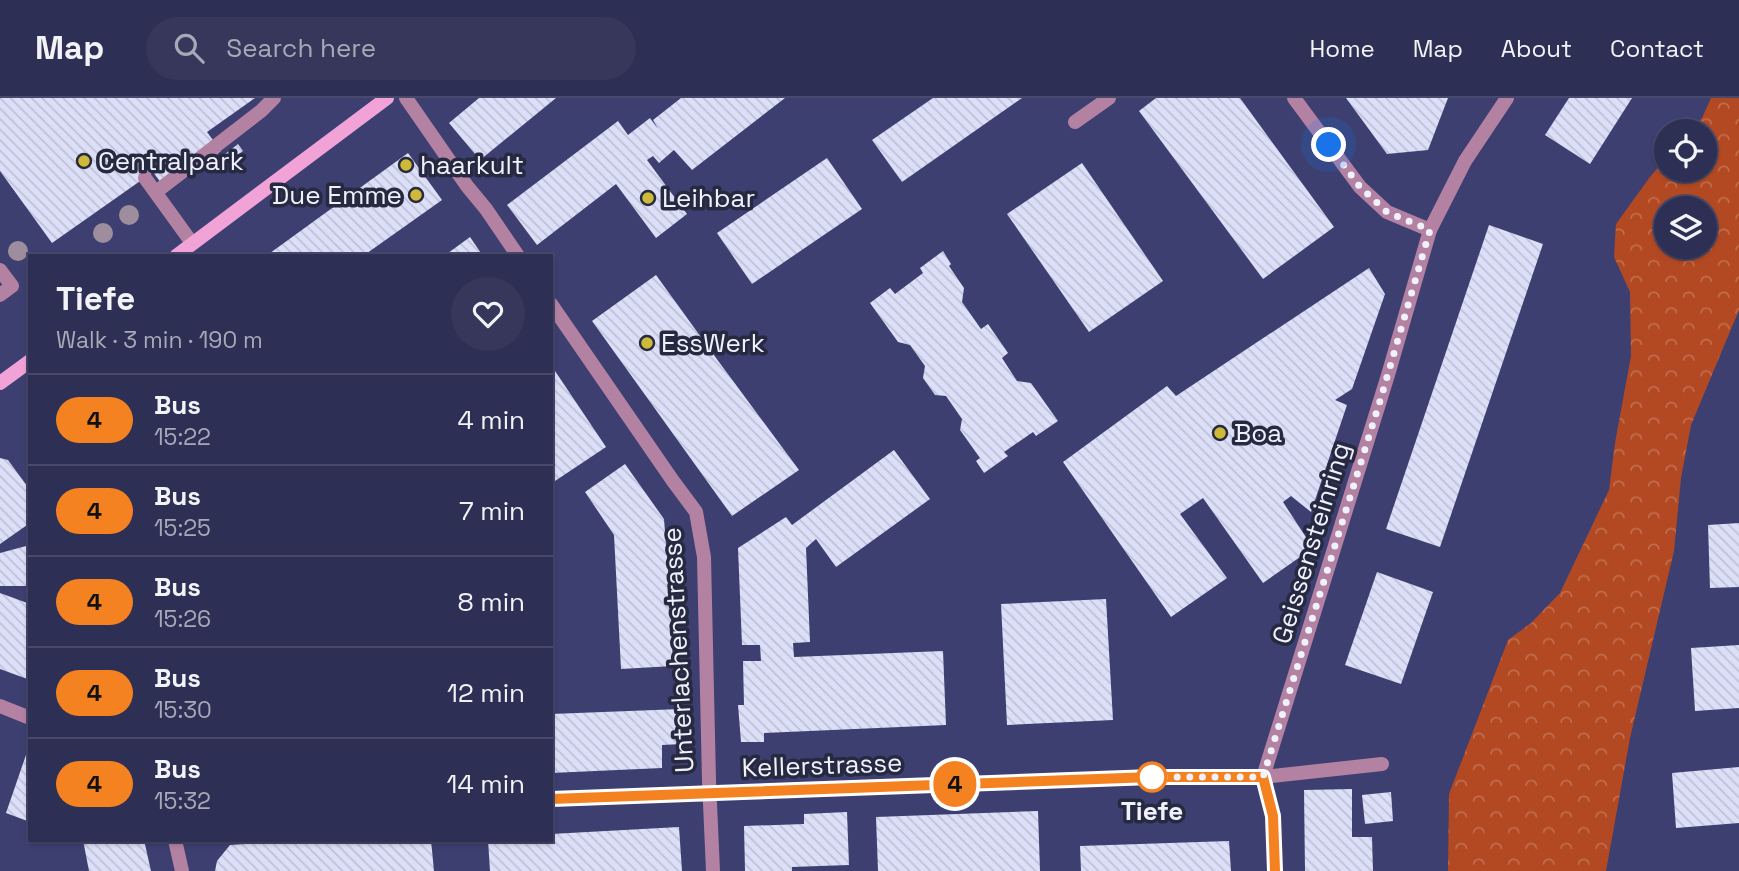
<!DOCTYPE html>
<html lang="en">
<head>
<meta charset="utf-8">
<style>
  body { margin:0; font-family:"Space Grotesk",sans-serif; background:#36375a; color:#f1f3f6; height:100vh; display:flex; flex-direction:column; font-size:26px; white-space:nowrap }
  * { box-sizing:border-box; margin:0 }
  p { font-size:23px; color:#a7a9b8 }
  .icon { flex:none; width:38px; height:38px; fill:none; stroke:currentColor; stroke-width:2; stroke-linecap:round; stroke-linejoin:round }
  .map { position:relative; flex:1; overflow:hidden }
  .panel { position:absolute; left:28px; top:156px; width:525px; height:588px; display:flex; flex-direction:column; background:#2e2f54; border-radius:0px; box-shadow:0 2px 5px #0004,0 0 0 2px #494a6b }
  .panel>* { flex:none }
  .badge { padding:0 14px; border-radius:23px; font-size:24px; line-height:46px }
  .tools { position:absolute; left:1654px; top:21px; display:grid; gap:14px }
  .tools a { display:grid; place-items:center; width:63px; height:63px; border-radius:50%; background:#2e2f54; box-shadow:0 2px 5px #0004,0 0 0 2px #494a6b; font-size:35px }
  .you { position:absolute; width:35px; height:35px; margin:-18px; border:5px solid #fff; border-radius:50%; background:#1a73e8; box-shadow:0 0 0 10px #1a73e833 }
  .map>.badge { position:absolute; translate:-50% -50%; box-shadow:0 0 0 4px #fff }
  .round { display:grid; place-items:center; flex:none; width:74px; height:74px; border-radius:37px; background:#36375a }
  .overview { display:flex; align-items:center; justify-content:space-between; height:119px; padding:0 28px }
  h1 { font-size:33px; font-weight:800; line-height:52px }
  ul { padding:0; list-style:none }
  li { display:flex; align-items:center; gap:21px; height:91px; padding:0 28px; border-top:2px solid #494a6b }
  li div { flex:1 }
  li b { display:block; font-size:26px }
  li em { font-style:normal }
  li .badge { min-width:77px; font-weight:700; text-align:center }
  header { display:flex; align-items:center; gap:42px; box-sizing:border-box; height:98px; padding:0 35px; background:#2e2f54; border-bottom:2px solid #494a6b }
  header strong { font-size:33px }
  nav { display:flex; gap:38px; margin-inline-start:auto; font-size:24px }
  .search { width:490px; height:63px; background:#36375a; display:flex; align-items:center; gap:18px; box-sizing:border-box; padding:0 24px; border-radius:38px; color:#a7a9b8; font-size:26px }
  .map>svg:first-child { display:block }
</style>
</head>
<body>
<header>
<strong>Map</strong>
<div class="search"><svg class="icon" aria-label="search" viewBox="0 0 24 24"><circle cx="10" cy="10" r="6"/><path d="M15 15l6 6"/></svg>Search here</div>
<nav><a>Home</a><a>Map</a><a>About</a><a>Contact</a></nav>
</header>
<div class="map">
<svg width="1739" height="773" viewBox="0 0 1739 773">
  <defs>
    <pattern id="forest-crowns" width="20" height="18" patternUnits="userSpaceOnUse" patternTransform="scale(1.75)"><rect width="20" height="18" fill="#b34922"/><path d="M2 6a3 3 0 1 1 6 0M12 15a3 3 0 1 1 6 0" fill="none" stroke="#c16d4e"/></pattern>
    <pattern id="building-back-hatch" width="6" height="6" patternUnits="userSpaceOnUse" patternTransform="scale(1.75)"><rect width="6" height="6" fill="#dcdff8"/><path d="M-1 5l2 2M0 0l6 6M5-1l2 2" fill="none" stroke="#bec1d6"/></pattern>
  </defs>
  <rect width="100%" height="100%" fill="#3d3f70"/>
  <path fill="url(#forest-crowns)" fill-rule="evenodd" d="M1711,0H1739V212L1691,327L1681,380L1674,453L1630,640L1606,773H1448L1449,696L1508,542L1531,525L1560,495L1609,392L1615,345L1631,258L1630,194L1614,159L1616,126L1650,79L1666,60V72H1704V33H1690L1702,20ZM1666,110H1704V149H1666Z"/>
  <g fill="url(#building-back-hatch)">
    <path d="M0,0H255L207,34L221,53L167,93L153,74L52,145L0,73Z"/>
    <path d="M479,0H556L480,62L449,25Z"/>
    <path d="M681,0H785L692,72L674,52L659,65L653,58L647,62L687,116L656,140L616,86L537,147L507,107L618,23L628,37L650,20L658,31L653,22Z"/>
    <path d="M933,0H1022L902,84L872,42Z"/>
    <path d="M1156,0H1240L1334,129L1263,181L1139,13Z"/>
    <path d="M1346,0H1448L1428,52L1387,56Z"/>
    <path d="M1569,0H1632L1590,66L1545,37Z"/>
    <path d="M238,46L243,53L228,64L224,57Z"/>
    <path d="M408,55L442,102L363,158H266Z"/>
    <path d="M827,60L862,111L752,186L717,135Z"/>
    <path d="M1082,65L1163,183L1089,234L1007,116Z"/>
    <path d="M1489,127L1543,146L1440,449L1386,431Z"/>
    <path d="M470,139L483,158H444Z"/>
    <path d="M943,153L951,166L949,168L964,190L962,204L981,231L988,226L1008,255L1002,260L1017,283L1031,285L1058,323L1036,338L1033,334L1004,354L1008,358L984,375L976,363L980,360L960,332L962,321L946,298L935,297L923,280L925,268L910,247L898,244L870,205L890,190L895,196L923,175L920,170Z"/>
    <path d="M1369,170L1385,196L1352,291L1335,302L1347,307L1311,414L1291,398L1283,404L1313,450L1263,485L1203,400L1180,416L1227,480L1171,519L1063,364L1167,288L1176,298Z"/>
    <path d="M656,177L719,264L799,372L732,418L592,223Z"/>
    <path d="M551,267L606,349L555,383L551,377Z"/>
    <path d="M894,352L930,401L836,469L816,441L806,450L810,544L793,545L794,559L943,553L946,627L764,635V644H741L738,607H744L743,563H761L760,547H742L738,450L786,419L792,427Z"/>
    <path d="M0,360L8,362L30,392V425L0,446Z"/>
    <path d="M625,366L664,421L670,498L673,568L621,571L614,437L585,394Z"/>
    <path d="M1739,425V489L1710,490L1708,427Z"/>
    <path d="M30,447V488H0V455Z"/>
    <path d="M1377,474L1433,494L1401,586L1345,567Z"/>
    <path d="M0,495L30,506V582L0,571Z"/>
    <path d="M1106,501L1113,622L1007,627L1001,506Z"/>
    <path d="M1739,547V610L1695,613L1691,550Z"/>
    <path d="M681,611L682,646L662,647V670L551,675V616Z"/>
    <path d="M27,654L30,655V724L6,715Z"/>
    <path d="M1739,669V725L1676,730L1672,675Z"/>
    <path d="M1352,691V739H1372L1373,773H1305L1304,692Z"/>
    <path d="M1391,694L1393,723L1365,726L1362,697Z"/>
    <path d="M1038,713L1040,773H878L876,719Z"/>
    <path d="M847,714L849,767L792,769V773H745L744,728L804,726V716Z"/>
    <path d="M679,729L682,773H490L488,742H551V736Z"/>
    <path d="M83,742H144L151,773H89Z"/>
    <path d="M309,742H431L434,773H215L217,763L230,747Z"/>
    <path d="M1229,743L1231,773H1081L1080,748Z"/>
  </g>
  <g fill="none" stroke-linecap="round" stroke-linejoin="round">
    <g stroke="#b382a3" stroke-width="14">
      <path d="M1294,0L1360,89L1387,114L1430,132"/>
      <path d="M1075,24L1109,0"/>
      <path d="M145,80L192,145"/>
      <path d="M156,94L261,13L274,0"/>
      <path d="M0,172L12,188L0,197"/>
      <path d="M1263,679L1382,666"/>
    </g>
    <g stroke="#b382a3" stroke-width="14">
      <path d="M406,0L467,88L486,111L518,158"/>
      <path d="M551,206L673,383L696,414L704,459L709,683L713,773"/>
      <path d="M0,608L30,620"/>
      <path d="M551,701L1152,679H1263"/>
      <path d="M175,742L182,773"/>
      <path d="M1275,773L1273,718L1263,679L1388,277L1430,132L1465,63L1507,0"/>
    </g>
    <g stroke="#f1a3d7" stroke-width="14">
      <path d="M176,158L387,0"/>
      <path d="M0,285L30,263"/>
    </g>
  </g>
  <g fill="#9e8d9d">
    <circle cx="129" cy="117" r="10"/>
    <circle cx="103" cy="135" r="10"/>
    <circle cx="18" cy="153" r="10"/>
  </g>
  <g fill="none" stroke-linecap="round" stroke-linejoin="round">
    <defs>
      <path id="line" d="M551,701L1152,679H1263L1273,718L1275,773"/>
    </defs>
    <use href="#line" stroke="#fff" stroke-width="16"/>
    <use href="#line" stroke="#f58220" stroke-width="10"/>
    <path stroke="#eff1fd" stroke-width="7" stroke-dasharray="0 12.6" d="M1152,679H1263L1380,303L1430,132L1387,114L1360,89L1329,47"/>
  </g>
  <g fill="#ceb938" stroke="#272940" stroke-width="2.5">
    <circle cx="84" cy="63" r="7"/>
    <circle cx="406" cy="67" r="7"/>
    <circle cx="416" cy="97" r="7"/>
    <circle cx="648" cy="100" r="7"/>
    <circle cx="647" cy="245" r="7"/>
    <circle cx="1220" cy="335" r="7"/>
  </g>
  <circle fill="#fff" stroke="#f58220" stroke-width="3.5" cx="1152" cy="679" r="14"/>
  <g text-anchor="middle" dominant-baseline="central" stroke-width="7" stroke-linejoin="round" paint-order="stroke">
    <g font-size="26" fill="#eff1fd" stroke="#272940" text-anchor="start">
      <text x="98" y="63">Centralpark</text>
      <text x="420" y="67">haarkult</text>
      <text x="402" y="97" text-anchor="end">Due Emme</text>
      <text x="662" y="100">Leihbar</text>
      <text x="661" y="245">EssWerk</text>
      <text x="1234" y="335">Boa</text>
    </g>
    <g font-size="26" fill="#eff1fd" stroke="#272940">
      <text transform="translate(1311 445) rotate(-73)">Geissensteinring</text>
      <text transform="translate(678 552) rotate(-93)">Unterlachenstrasse</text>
      <text transform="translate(822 667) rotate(-2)">Kellerstrasse</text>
    </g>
    <g font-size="26" font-weight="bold" fill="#eff1fd" stroke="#272940">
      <text x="1152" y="713">Tiefe</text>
    </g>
  </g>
</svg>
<div class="tools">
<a><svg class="icon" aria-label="locate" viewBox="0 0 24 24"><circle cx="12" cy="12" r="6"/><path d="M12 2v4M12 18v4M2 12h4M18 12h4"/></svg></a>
<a><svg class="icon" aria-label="layers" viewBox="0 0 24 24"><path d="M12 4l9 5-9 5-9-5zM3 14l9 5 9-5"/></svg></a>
</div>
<div class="you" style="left:1329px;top:47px"></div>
<b class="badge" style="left:955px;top:686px;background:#f58220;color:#111">4</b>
<section class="panel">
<div class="overview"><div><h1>Tiefe</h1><p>Walk · 3 min · 190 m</p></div><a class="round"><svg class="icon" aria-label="heart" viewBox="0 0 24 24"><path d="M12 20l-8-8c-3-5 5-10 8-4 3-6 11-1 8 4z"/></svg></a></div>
<ul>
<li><span class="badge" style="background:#f58220;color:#111">4</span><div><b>Bus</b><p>15:22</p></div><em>4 min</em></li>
<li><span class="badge" style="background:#f58220;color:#111">4</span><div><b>Bus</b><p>15:25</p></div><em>7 min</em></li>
<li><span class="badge" style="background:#f58220;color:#111">4</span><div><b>Bus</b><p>15:26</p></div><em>8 min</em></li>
<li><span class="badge" style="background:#f58220;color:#111">4</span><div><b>Bus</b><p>15:30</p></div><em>12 min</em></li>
<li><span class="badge" style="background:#f58220;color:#111">4</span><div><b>Bus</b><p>15:32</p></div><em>14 min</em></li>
</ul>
</section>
</div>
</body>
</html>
